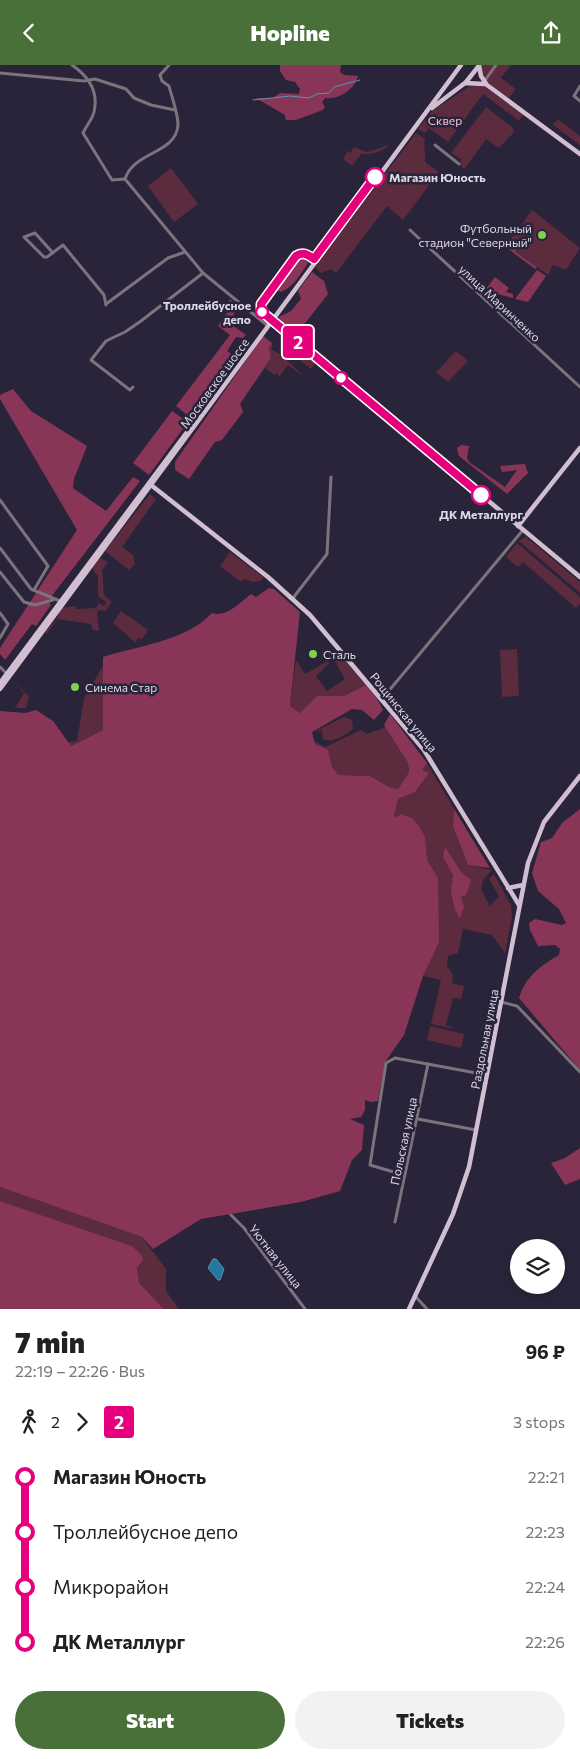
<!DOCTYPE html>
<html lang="en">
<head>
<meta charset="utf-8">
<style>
  body { margin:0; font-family:Commissioner,sans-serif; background:#f2f2f2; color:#202124; height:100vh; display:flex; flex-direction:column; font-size:19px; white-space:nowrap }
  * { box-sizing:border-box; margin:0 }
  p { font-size:16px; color:#757577 }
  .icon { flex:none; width:28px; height:28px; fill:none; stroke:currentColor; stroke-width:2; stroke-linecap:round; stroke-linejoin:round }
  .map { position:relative; height:1244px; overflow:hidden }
  .side { display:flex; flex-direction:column; background:#fff; flex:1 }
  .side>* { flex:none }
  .badge { padding:0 10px; border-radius:4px; font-size:18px; line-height:32px }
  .buttons { position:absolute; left:510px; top:1174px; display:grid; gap:10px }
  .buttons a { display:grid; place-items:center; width:55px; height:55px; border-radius:50%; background:#fff; box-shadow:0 2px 8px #0003; font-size:25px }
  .map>.badge { position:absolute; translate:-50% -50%; box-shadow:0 0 0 2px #fff }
  .legs { display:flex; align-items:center; gap:8px; height:55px; padding:0 15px; font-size:16px }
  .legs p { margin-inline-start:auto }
  .head { display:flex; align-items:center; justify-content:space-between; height:85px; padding:0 15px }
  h1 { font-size:28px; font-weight:800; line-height:38px }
  .action { display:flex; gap:10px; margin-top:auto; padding:10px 15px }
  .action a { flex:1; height:58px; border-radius:30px; background:#4a7039; color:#fff; font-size:20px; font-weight:800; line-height:58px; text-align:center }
  .action a+a { background:#f2f2f2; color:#202124 }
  ul { padding:0 15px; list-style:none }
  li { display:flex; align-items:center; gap:18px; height:55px; font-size:19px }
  li i { display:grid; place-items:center; width:8px; height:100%; margin:0 6px; background:currentColor }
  li i::after { content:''; width:12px; height:12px; margin:-6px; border:4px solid; border-radius:50%; background:#fff }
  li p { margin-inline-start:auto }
  li:first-child i { background:linear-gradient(#0000 50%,currentColor 0) }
  li:last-child i { background:linear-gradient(currentColor 50%,#0000 0) }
  header { display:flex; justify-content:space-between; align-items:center; height:65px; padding:0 15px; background:#4a7039; color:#fff; font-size:22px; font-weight:800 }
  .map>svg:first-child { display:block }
</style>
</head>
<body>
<header><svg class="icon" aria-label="back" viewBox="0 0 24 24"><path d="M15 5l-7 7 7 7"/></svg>Hopline<svg class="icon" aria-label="share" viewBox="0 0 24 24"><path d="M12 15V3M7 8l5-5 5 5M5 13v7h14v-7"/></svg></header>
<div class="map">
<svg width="580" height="1244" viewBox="0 0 580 1244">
  <rect width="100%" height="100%" fill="#292439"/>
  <g fill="#5c2b3e">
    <path d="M482,0H511L501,13L516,24L509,33C497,24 481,17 482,0Z"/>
    <path d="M473,19L484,21L523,50L519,56L483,29L448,77L429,63L425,68L418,64L431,47Z"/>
    <path d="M486,42L513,63L514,67L499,83L486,74L464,105L460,99L461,94L451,88Z"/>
    <path d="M558,54L580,71V80L553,60Z"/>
    <path d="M416,68L425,74C423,83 426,88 425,97L439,107L403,155L387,141L336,208L331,204L321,208L315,202Z"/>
    <path d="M389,80C383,87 370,90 361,89L352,101L343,94L348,86L350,88L354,82L367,87Z"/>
    <path d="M171,103L198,139L174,157L148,121Z"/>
    <path d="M532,145L580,183L566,205L553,200L548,210L507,180Z"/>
    <path d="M287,273L316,298L311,304L284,282V277Z"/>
    <path d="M272,278V285L280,289L306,313L288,300L279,312L277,308L275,310L265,303L271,293L269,281Z"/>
    <path d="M456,286L468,296L448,317L436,307Z"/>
    <path d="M150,429L156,434L122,482L133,490L135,499L129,505L105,486Z"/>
    <path d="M526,472L580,517V528L519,476Z"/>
    <path d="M517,478L580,532V539L576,543L523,497L518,502L506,492Z"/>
    <path d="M230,487L263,512L262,515L253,517L245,514L241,517L220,501Z"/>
    <path d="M100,493L108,497L102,505L104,530L112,537L105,546L99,545L97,548L99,566L93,565L91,559L58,554L46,569V566L57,554L61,543L75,541L76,544L96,543L99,538L104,541L106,537L98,531V511L94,507L93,502Z"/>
    <path d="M121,546L148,565L142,574L137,573L136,578L113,558Z"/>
    <path d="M517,584L519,631L502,632L500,585Z"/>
    <path d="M339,589L366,620L344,631H317L300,648L290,641L296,595L305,609L328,596L329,598L316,611L327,626L345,614L333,593Z"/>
    <path d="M103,601V665L71,681L67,677L77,676L84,633Z"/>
    <path d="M11,615L29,631L26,643H15L24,628Z"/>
    <path d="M344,652L352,655L353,664C345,670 333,679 323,674L322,665L314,667Z"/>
    <path d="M386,662L408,698L409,707L398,724L389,722L370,711L338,710L332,702L328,686L315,679L314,676L325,682L361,665L367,669Z"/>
    <path d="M427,698L454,744L453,761L468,800L492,805L483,815L481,825L490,841L499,831L489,814L494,809L511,840L512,852L505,888L492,870L463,864L458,888L448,891L447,901L453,910L452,918L464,921L461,934L453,933L446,960L459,965L431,959L441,915L423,911L428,900L438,813L426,795L425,772L394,751L398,734L415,727L429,708L422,705Z"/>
    <path d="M430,961L464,969L461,983L427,975Z"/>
    <path d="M0,1122L142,1172L166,1204V1226L179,1244H164L139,1218L137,1203L143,1197L132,1181L0,1136Z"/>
  </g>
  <g fill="#893558">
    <path d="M280,0H341L340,7L344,10L358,11C355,24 339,35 325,33L322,37L325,42L323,45L296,55H286L285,50L256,33H273L280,28L299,29L300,24L295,17L286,15L280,6Z"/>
    <path d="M512,172L522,179L516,184V187L537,202L535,204L507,183Z"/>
    <path d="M294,185L308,198C301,208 294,222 281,227L268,221Z"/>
    <path d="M537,205L546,211L528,237L515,234Z"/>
    <path d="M312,207L324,216L328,229L295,271L283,261L279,252L291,246L301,234L298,226Z"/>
    <path d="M495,212L509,223L506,227L513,229V233L490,227L486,224Z"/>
    <path d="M230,234L239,242L228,257L246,270L243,273L236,272L227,286L236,292L191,353L176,341L230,270L218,261L230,244L226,241Z"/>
    <path d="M263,271L272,278L269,282L271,293L240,339L243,347L222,375L215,377L189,414L175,405V397Z"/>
    <path d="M13,324L31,346L87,381L74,414L73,423L106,446L133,412L140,416L48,536L51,540L36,561L32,559L5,595L0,589V583L77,465L0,334V330Z"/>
    <path d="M172,346L188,357L149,410L133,398Z"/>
    <path d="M461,380L469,381L467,393L469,397L505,422L517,405L502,407L500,401L525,399L528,408L507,429L459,391L457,383Z"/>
    <path d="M269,523L274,524L300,547L290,641L300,648L317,631H344L366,620L376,632L383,645L374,655L362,645L352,644L312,667L315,679L328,685L332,702L338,710L370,711L389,722L398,724L409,707L408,698L384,660L390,649L427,698L422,705L429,708L415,727L398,734L394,751L397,752L401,749L412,753L419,761L425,772L427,795L438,813L439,877L423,911L404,970L385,997L378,1036L371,1037L365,1035V1045L361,1052L350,1054L364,1060L362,1085L352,1095L340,1126L301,1137L201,1154L153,1184L142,1172L0,1122V646L25,648L36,645L53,656L71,681L103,665V592C137,581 186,576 212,548C226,553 241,537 251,529L256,532Z"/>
    <path d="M454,744L490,803L468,800L453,761Z"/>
    <path d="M580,744V1005L519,933C526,911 540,901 559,890L560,884L555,880L538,881L530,865L529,858L535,854L562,860L566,858L559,844L538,826L532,808L541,777L552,773L562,758Z"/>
    <path d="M445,782L461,807L471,815L466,830L461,832L464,842L460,853L455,845L451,826L453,810L443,792Z"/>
    <path d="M580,1083V1114L565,1120L551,1098L565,1093Z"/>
    <path d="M0,1136L132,1181L142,1191L143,1196L137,1203L139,1218L164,1244H0Z"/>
  </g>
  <path fill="#22789d" stroke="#5a95b3" d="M213,1194H216L224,1204L220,1215H218L208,1203Z"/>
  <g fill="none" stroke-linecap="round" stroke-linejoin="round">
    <path stroke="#5a95b3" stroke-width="1" d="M253,35L290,31L309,33L317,29L329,28L334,22L360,15"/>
    <g stroke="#7c737c" stroke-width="3">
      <path d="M72,0C88,11 99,26 94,47C92,55 86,61 83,68L112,115L125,114L203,208L268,261"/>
      <path d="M0,8L84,16L95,14L126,24L134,33L151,40L175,45"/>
      <path d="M484,17L496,0"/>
      <path d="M580,21L574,31L580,36"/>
      <path d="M435,80L459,99"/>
      <path d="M125,114C134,86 176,89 178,60C178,48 172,33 169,21L162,16L160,10L169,0"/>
      <path d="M410,165L580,322"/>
      <path d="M53,188L35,168L24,172L44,192H47L63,180L104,230L106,240"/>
      <path d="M106,239L168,193L185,187"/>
      <path d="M133,322L130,325L91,295L106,276L125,267L141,256L203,208"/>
      <path d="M0,435L48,501L34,525"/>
      <path d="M0,483L31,524L60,536"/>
      <path d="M0,507L24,537L35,540L53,535"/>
      <path d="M293,533L327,489L331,412"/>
      <path d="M0,548L8,559L0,573"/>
      <path d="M0,602L7,609"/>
      <path d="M382,634L523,465"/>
      <path d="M501,937L517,941L580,1007"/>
      <path d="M418,1054L476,1065"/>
      <path d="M404,1110L370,1100L386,998L395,993L487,1010"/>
      <path d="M231,1150L244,1163L305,1244"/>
      <path d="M395,1157L428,999"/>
      <path d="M415,1231L427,1244"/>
    </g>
    <g stroke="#d1bfd1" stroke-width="4.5">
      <path d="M479,0L481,11L487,20L580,89"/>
      <path d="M466,17L478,2"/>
      <path d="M432,43L465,18L485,19"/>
      <path d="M271,255L580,512"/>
      <path d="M151,420L268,512L310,550L424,685L519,840"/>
      <path d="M518,461L580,383"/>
      <path d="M0,618L193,359"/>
      <path d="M0,624L461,0"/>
      <path d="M508,823L523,820"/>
      <path d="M409,1244L453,1149L469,1102L528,798L544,757L580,711"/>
    </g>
  </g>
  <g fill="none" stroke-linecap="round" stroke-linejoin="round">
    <defs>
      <path id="line-1" d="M375,112L314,194C308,190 303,186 296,191L261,239V246L481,430"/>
    </defs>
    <use href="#line-1" stroke="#fff" stroke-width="11"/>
    <use href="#line-1" stroke="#e6007e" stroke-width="8"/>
  </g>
  <g fill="#fff" stroke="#e6007e" stroke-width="2.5">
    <circle cx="375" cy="112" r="9"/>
    <circle cx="262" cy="247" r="6"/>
    <circle cx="341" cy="313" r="6"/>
    <circle cx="481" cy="430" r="9"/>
  </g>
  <g fill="#7ed153" stroke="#292439" stroke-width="2">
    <circle cx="542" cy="170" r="5"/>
    <circle cx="313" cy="589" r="5"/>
    <circle cx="75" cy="622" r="5"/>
  </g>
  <g text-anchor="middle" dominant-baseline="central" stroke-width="5" stroke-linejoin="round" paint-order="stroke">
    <g font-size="12" fill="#f4c3d3" stroke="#292439">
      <text x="445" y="55">Сквер</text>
    </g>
    <g font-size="12" font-weight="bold" fill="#dcd9e7" stroke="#292439" text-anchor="start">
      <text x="389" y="112">Магазин Юность</text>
      <text x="251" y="240" text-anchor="end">Троллейбусное<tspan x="251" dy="14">депо</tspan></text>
      <text x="481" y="449" text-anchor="middle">ДК Металлург</text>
    </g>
    <g font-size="12" fill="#dcd9e7" stroke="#292439" text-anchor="start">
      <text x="532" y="163" text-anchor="end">Футбольный<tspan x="532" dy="14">стадион "Северный"</tspan></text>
      <text x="323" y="589">Сталь</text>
      <text x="85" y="622">Синема Стар</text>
    </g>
    <g font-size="12" fill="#dcd9e7" stroke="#292439">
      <text transform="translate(500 238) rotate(43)">улица Маринченко</text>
      <text transform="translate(214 318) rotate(-54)">Московское шоссе</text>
      <text transform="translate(404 647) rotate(51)">Рощинская улица</text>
      <text transform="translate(484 974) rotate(-79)">Раздольная улица</text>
      <text transform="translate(403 1076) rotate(-78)">Польская улица</text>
      <text transform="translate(276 1191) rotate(52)">Уютная улица</text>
    </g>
  </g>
</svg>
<div class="buttons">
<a><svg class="icon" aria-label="layers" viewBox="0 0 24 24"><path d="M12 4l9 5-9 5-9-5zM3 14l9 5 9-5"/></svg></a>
</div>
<b class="badge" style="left:298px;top:277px;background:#e6007e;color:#fff">2</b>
</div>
<section class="side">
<div class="head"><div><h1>7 min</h1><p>22:19 – 22:26 · Bus</p></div><b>96 ₽</b></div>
<div class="legs"><svg class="icon" aria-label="walk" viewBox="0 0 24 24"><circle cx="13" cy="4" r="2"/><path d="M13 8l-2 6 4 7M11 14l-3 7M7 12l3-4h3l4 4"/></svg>2<svg class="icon" aria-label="forward" viewBox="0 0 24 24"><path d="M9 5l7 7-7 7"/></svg><b class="badge" style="background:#e6007e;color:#fff">2</b><p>3 stops</p></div>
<ul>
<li><i style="color:#e6007e"></i><b>Магазин Юность</b><p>22:21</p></li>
<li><i style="color:#e6007e"></i><span>Троллейбусное депо</span><p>22:23</p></li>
<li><i style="color:#e6007e"></i><span>Микрорайон</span><p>22:24</p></li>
<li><i style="color:#e6007e"></i><b>ДК Металлург</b><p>22:26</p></li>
</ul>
<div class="action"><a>Start</a><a>Tickets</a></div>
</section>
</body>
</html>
